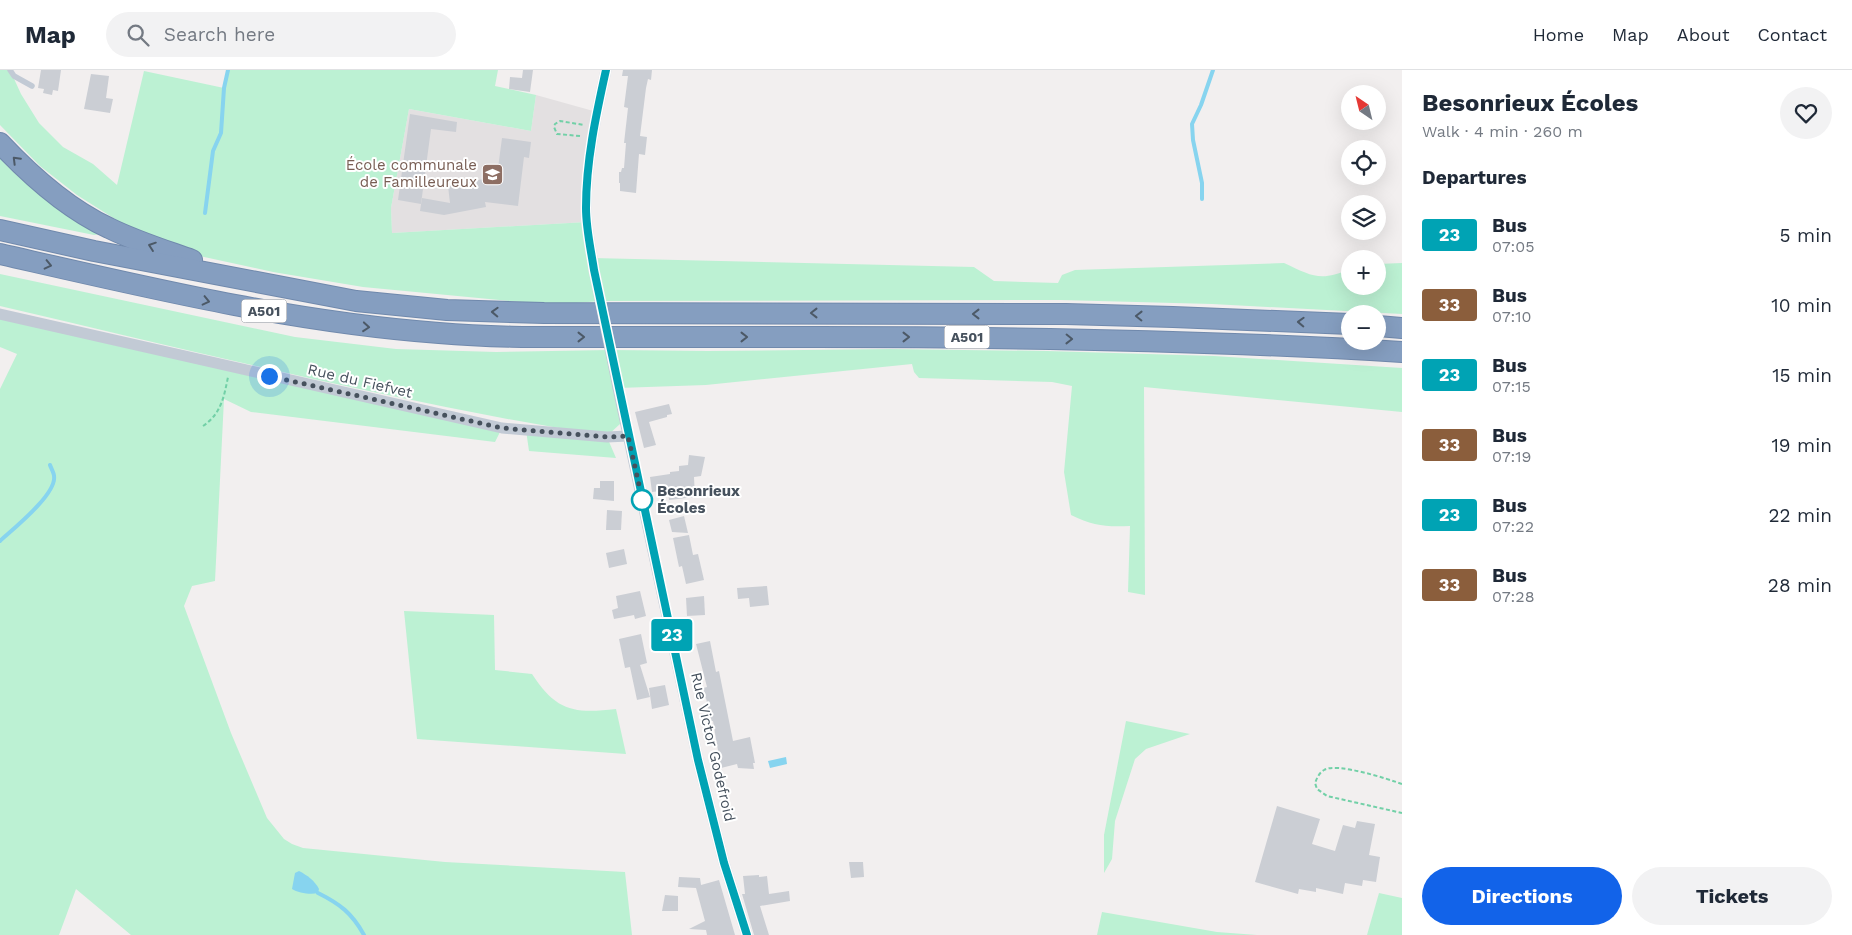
<!DOCTYPE html>
<html lang="en">
<head>
<meta charset="utf-8">
<style>
  body { margin:0; font-family:"Work Sans",sans-serif; background:#f2f2f3; color:#1f2937; height:100vh; display:flex; flex-direction:column; font-size:19px; white-space:nowrap }
  * { box-sizing:border-box; margin:0 }
  p { font-size:16px; color:#747a83 }
  .icon { flex:none; width:28px; height:28px; fill:none; stroke:currentColor; stroke-width:2; stroke-linecap:round; stroke-linejoin:round }
  .map { position:relative; flex:1; overflow:hidden }
  .drawer { display:flex; flex-direction:column; background:#fff; width:450px }
  .drawer>* { flex:none }
  .badge { padding:0 10px; border-radius:4px; font-size:18px; line-height:32px }
  .needle { width:32px; rotate:325deg }
  .controls { position:absolute; left:1341px; top:15px; display:grid; gap:10px }
  .controls a { display:grid; place-items:center; width:45px; height:45px; border-radius:50%; background:#fff; box-shadow:0 5px 20px #0002; font-size:25px }
  .you { position:absolute; width:25px; height:25px; margin:-12px; border:4px solid #fff; border-radius:50%; background:#1a73e8; box-shadow:0 0 0 8px #1a73e833 }
  .map>.badge { position:absolute; translate:-50% -50%; box-shadow:0 0 0 2px #fff }
  h2 { padding:0 20px; font-size:19px; line-height:45px }
  .round { display:grid; place-items:center; flex:none; width:52px; height:52px; border-radius:26px; background:#f2f2f3 }
  .summary { display:flex; align-items:center; justify-content:space-between; height:85px; padding:0 20px }
  h1 { font-size:24px; font-weight:700; line-height:38px }
  .primary-button { display:flex; gap:10px; margin-top:auto; padding:10px 20px }
  .primary-button a { flex:1; height:58px; border-radius:30px; background:#1263e9; color:#fff; font-size:20px; font-weight:700; line-height:58px; text-align:center }
  .primary-button a+a { background:#f2f2f3; color:#1f2937 }
  ul { padding:0; list-style:none }
  li { display:flex; align-items:center; gap:15px; height:70px; padding:0 20px }
  li div { flex:1 }
  li b { display:block; font-size:19px }
  li em { font-style:normal }
  li .badge { min-width:55px; font-weight:700; text-align:center }
  header { display:flex; align-items:center; gap:30px; box-sizing:border-box; height:70px; padding:0 25px; background:#fff; border-bottom:1px solid #e0e1e3 }
  header strong { font-size:24px }
  nav { display:flex; gap:28px; margin-inline-start:auto; font-size:18px }
  .search { width:350px; height:45px; background:#f2f2f3; display:flex; align-items:center; gap:12px; box-sizing:border-box; padding:0 18px; border-radius:28px; color:#747a83; font-size:19px }
  main { display:flex; flex:1; min-height:0 }
  .map>svg:first-child { display:block }
</style>
</head>
<body>
<header>
<strong>Map</strong>
<div class="search"><svg class="icon" aria-label="search" viewBox="0 0 24 24"><circle cx="10" cy="10" r="6"/><path d="M15 15l6 6"/></svg>Search here</div>
<nav><a>Home</a><a>Map</a><a>About</a><a>Contact</a></nav>
</header>
<main>
<div class="map">
<svg width="1402" height="865" viewBox="0 0 1402 865">
  <rect width="100%" height="100%" fill="#f2efef"/>
  <path fill="#e3e0e1" d="M536,25L597,42L587,152L392,163L391,138L409,39L531,61Z"/>
  <g fill="#bcf1d3">
    <path d="M0,0H10L21,24L39,53L63,77L93,94L117,115L144,1L224,18L228,0H498L495,16L536,25L531,61L409,39L391,138L392,163L587,152L592,188L974,197L994,211L1058,213L1062,205L1075,200L1284,193C1312,206 1320,212 1350,199V216H1378V194L1402,193V244L1212,234L1060,230L600,231L553,235L363,217L273,202L195,185L134,161L77,125L40,96L0,55Z"/>
    <path d="M0,88C28,120 66,142 101,164L94,165L0,146Z"/>
    <path d="M0,204L295,267L396,279L496,282L610,280L708,281L890,279L1047,281L1214,286L1402,298V342L1144,317L1145,525L1128,522L1130,456C1106,457 1093,456 1071,445L1064,402L1072,316L1052,312L919,308L914,302L912,294L706,315L618,318L620,354L607,366C403,334 202,283 0,236Z"/>
    <path d="M0,244L502,358L495,372L251,342L224,329L215,511L192,516L184,536L231,663L267,748L284,769L292,774L303,778L445,792L625,802L632,865H131L76,819L59,865H0V319L17,284L0,277Z"/>
    <path d="M526,360L607,367L616,388L529,381Z"/>
    <path d="M404,541L494,545L495,600L532,604C556,641 574,644 616,639L626,684L417,669Z"/>
    <path d="M1126,651L1190,664L1146,679L1135,689L1115,751L1112,789L1104,803V765Z"/>
    <path d="M1379,823L1402,828V865H1367Z"/>
    <path d="M1102,842L1217,862L1257,865H1097Z"/>
  </g>
  <g fill="#87d4ef">
    <path d="M786,687L787,694L770,698L768,691Z"/>
    <path d="M299,801C307,805 315,811 319,819L318,823C311,825 298,823 292,819L295,803Z"/>
  </g>
  <g fill="none" stroke-linecap="round" stroke-linejoin="round">
    <g stroke="#87d4ef" stroke-width="4">
      <path d="M1202,129V113L1193,70L1192,54L1201,35L1213,0"/>
      <path d="M205,143L213,81L221,63L224,18L228,0"/>
      <path d="M0,471C13,459 57,424 54,406C54,403 51,398 50,395"/>
      <path d="M318,823C340,834 352,843 364,865"/>
    </g>
  </g>
  <g fill="#cbced4">
    <path d="M41,0H61L58,21L53,20L52,25L43,23L44,19L38,18Z"/>
    <path d="M523,0H533L530,22L509,19L510,7L522,8Z"/>
    <path d="M623,0H652L651,10L648,9L646,18L640,66L647,67L645,85L639,84L636,123L620,121V113H619V102H621L622,98H624L626,73H624L628,38L624,37L628,6H622Z"/>
    <path d="M91,4L109,6L106,28L113,29L110,43L84,39Z"/>
    <path d="M410,44L457,52L456,62L431,59L421,134L398,130Z"/>
    <path d="M502,68L531,72L529,88L524,87L518,136L485,132L486,137L444,145L420,141L422,128L450,133L448,116L483,109L489,101L498,98Z"/>
    <path d="M669,334L672,344L667,345V347L649,352L656,375L644,378L635,342Z"/>
    <path d="M689,385L705,387L701,406L694,407L695,427L669,430L668,420L652,422L650,407L670,404V402L679,401V396L688,395Z"/>
    <path d="M600,411H614V431L593,429L594,418H600Z"/>
    <path d="M607,440L622,441L621,460H606Z"/>
    <path d="M684,446L688,463L672,462L669,450Z"/>
    <path d="M689,465L693,485L698,484L704,510L686,514L682,496L679,497L673,468Z"/>
    <path d="M624,479L627,494L609,498L606,483Z"/>
    <path d="M767,516L769,535L750,537L749,528L738,529L737,518Z"/>
    <path d="M640,521L646,546L635,549L634,545L614,549L612,540L618,538L616,526Z"/>
    <path d="M704,526L705,545L687,546L686,528Z"/>
    <path d="M641,564L647,593L640,595L650,627L637,630L630,597L625,598L619,569Z"/>
    <path d="M710,571L716,602L719,601L733,671L750,667L755,693H753L754,699L738,698L737,694L721,698L713,651H711L706,628L702,629L700,619L707,617L696,574Z"/>
    <path d="M665,615L669,635L652,639L649,618Z"/>
    <path d="M1277,736L1320,749L1312,774L1335,781L1343,755L1355,758L1357,751L1375,754L1369,785L1380,787L1376,812L1363,810L1362,816L1345,813L1343,824L1316,818V822L1299,819L1298,824L1255,812Z"/>
    <path d="M849,792H863L864,807L851,808Z"/>
    <path d="M759,805V807L767,806L769,824L789,821L790,831L760,836L769,865H754L742,824H745L743,806Z"/>
    <path d="M679,807L700,808L701,815L719,810L735,865H707L706,860L689,859L705,851L696,818L678,817Z"/>
    <path d="M665,825L678,826V841H662Z"/>
  </g>
  <g fill="none" stroke-linecap="round" stroke-linejoin="round">
    <defs>
      <g id="highway">
        <path d="M0,73C31,106 68,139 109,158C135,171 164,180 192,190"/>
        <path d="M0,160L94,181L356,231L447,240L544,243L1066,244L1173,247L1350,254"/>
        <path d="M0,184C145,217 290,252 439,263C495,268 552,267 609,267C677,267 746,267 814,267C1010,267 1206,270 1402,282"/>
        <path d="M1378,256L1402,258"/>
      </g>
    </defs>
    <use href="#highway" stroke="#7089ac" stroke-width="22"/>
    <g stroke="#72d0a7" stroke-width="2" stroke-dasharray="4 2.5" stroke-linecap="butt">
      <path d="M580,66L557,64L554,57L555,54L560,51L584,55"/>
      <path d="M203,356C221,344 224,327 228,307"/>
      <path d="M1402,714C1388,709 1336,692 1324,700C1319,703 1317,708 1315,713L1317,719L1327,726L1402,743"/>
    </g>
    <path stroke="#c2cad5" stroke-width="5.5" d="M10,0L14,6L32,16"/>
    <g stroke="#c2cad5" stroke-width="11">
      <path d="M594,200C591,180 586,159 586,138C586,91 596,45 606,0"/>
      <path d="M0,244L502,358L607,367L628,366"/>
      <path d="M618,318L698,690L724,793L747,865"/>
    </g>
    <use href="#highway" stroke="#859ec0" stroke-width="20"/>
    <path stroke="#c2cad5" stroke-width="11" d="M594,200L618,318"/>
  </g>
  <defs><path id="oneway-chevron" d="M-2-3.5L2.5 0L-2 3.5" fill="none" stroke-width="1.6" stroke-linecap="round" stroke-linejoin="round" transform="scale(1.25)"/></defs>
  <g stroke="#4c5967">
    <use href="#oneway-chevron" transform="translate(16 90) rotate(-135)"/>
    <use href="#oneway-chevron" transform="translate(152 176) rotate(-161)"/>
    <use href="#oneway-chevron" transform="translate(48 195) rotate(13)"/>
    <use href="#oneway-chevron" transform="translate(206 231) rotate(13)"/>
    <use href="#oneway-chevron" transform="translate(495 242) rotate(-178)"/>
    <use href="#oneway-chevron" transform="translate(814 243) rotate(-180)"/>
    <use href="#oneway-chevron" transform="translate(976 244) rotate(-180)"/>
    <use href="#oneway-chevron" transform="translate(1139 246) rotate(-179)"/>
    <use href="#oneway-chevron" transform="translate(1301 252) rotate(-178)"/>
    <use href="#oneway-chevron" transform="translate(366 257) rotate(5)"/>
    <use href="#oneway-chevron" transform="translate(581 267)"/>
    <use href="#oneway-chevron" transform="translate(744 267)"/>
    <use href="#oneway-chevron" transform="translate(906 267)"/>
    <use href="#oneway-chevron" transform="translate(1069 269) rotate(1)"/>
  </g>
  <g fill="none" stroke-linecap="round" stroke-linejoin="round">
    <defs>
      <path id="line" d="M606,0C596,45 586,91 586,138C586,159 591,180 594,200L698,690L724,793L747,865"/>
    </defs>
    <use href="#line" stroke="#fff" stroke-width="11"/>
    <use href="#line" stroke="#00a3b4" stroke-width="8"/>
    <path stroke="#46515d" stroke-width="5" stroke-dasharray="0 9" d="M269,306L502,358L607,367L628,366L644,437L642,430"/>
  </g>
  <defs>
    <symbol id="school-square" viewBox="-11 -11 22 22"><rect x="-9" y="-9" width="18" height="18" rx="4" fill="#8d6e63" stroke="#fff"/><path d="M0-5L7-2L0 1L-7-2ZM-4 1L0 2.5L4 1V4Q0 6-4 4Z" fill="#fff"/></symbol>
  </defs>
  <g fill-rule="evenodd">
    <use href="#school-square" x="480" y="92" width="25" height="25"/>
  </g>
  <circle fill="#fff" stroke="#00a3b4" stroke-width="2.5" cx="642" cy="430" r="10"/>
  <g text-anchor="middle" dominant-baseline="central" stroke-width="4" stroke-linejoin="round" paint-order="stroke">
    <g fill="#fff" stroke="#7e858e" stroke-width="1">
      <rect x="241.5" y="229.5" width="45" height="23" rx="4"/>
      <rect x="944.5" y="255.5" width="45" height="23" rx="4"/>
    </g>
    <g font-size="14" font-weight="bold" fill="#46515d">
      <text x="264" y="241">A501</text>
      <text x="967" y="267">A501</text>
    </g>
    <g font-size="15" fill="#785e54" stroke="#fff" text-anchor="end">
      <text x="477" y="95">École communale<tspan x="477" dy="17">de Familleureux</tspan></text>
    </g>
    <g font-size="15" fill="#46515d" stroke="#fff">
      <text transform="translate(360 311) rotate(13)">Rue du Fiefvet</text>
      <text transform="translate(713 677) rotate(77)">Rue Victor Godefroid</text>
    </g>
    <g font-size="15" font-weight="bold" fill="#46515d" stroke="#fff" text-anchor="start">
      <text x="657" y="421">Besonrieux<tspan x="657" dy="17">Écoles</tspan></text>
    </g>
  </g>
</svg>
<div class="controls">
<a><svg class="needle" viewBox="-14 -14 28 28"><path d="M0-13l5 13h-10z" fill="#e53935"/><path d="M0 13l5-13h-10z" fill="#747a83"/></svg></a>
<a><svg class="icon" aria-label="locate" viewBox="0 0 24 24"><circle cx="12" cy="12" r="6"/><path d="M12 2v4M12 18v4M2 12h4M18 12h4"/></svg></a>
<a><svg class="icon" aria-label="layers" viewBox="0 0 24 24"><path d="M12 4l9 5-9 5-9-5zM3 14l9 5 9-5"/></svg></a>
<a>+</a>
<a>−</a>
</div>
<div class="you" style="left:269px;top:306px"></div>
<b class="badge" style="left:672px;top:565px;background:#00a3b4;color:#fff">23</b>
</div>
<section class="drawer">
<div class="summary"><div><h1>Besonrieux Écoles</h1><p>Walk · 4 min · 260 m</p></div><a class="round"><svg class="icon" aria-label="heart" viewBox="0 0 24 24"><path d="M12 20l-8-8c-3-5 5-10 8-4 3-6 11-1 8 4z"/></svg></a></div>
<h2>Departures</h2>
<ul>
<li><span class="badge" style="background:#00a3b4;color:#fff">23</span><div><b>Bus</b><p>07:05</p></div><em>5 min</em></li>
<li><span class="badge" style="background:#8b5e3c;color:#fff">33</span><div><b>Bus</b><p>07:10</p></div><em>10 min</em></li>
<li><span class="badge" style="background:#00a3b4;color:#fff">23</span><div><b>Bus</b><p>07:15</p></div><em>15 min</em></li>
<li><span class="badge" style="background:#8b5e3c;color:#fff">33</span><div><b>Bus</b><p>07:19</p></div><em>19 min</em></li>
<li><span class="badge" style="background:#00a3b4;color:#fff">23</span><div><b>Bus</b><p>07:22</p></div><em>22 min</em></li>
<li><span class="badge" style="background:#8b5e3c;color:#fff">33</span><div><b>Bus</b><p>07:28</p></div><em>28 min</em></li>
</ul>
<div class="primary-button"><a>Directions</a><a>Tickets</a></div>
</section>
</main>
</body>
</html>
